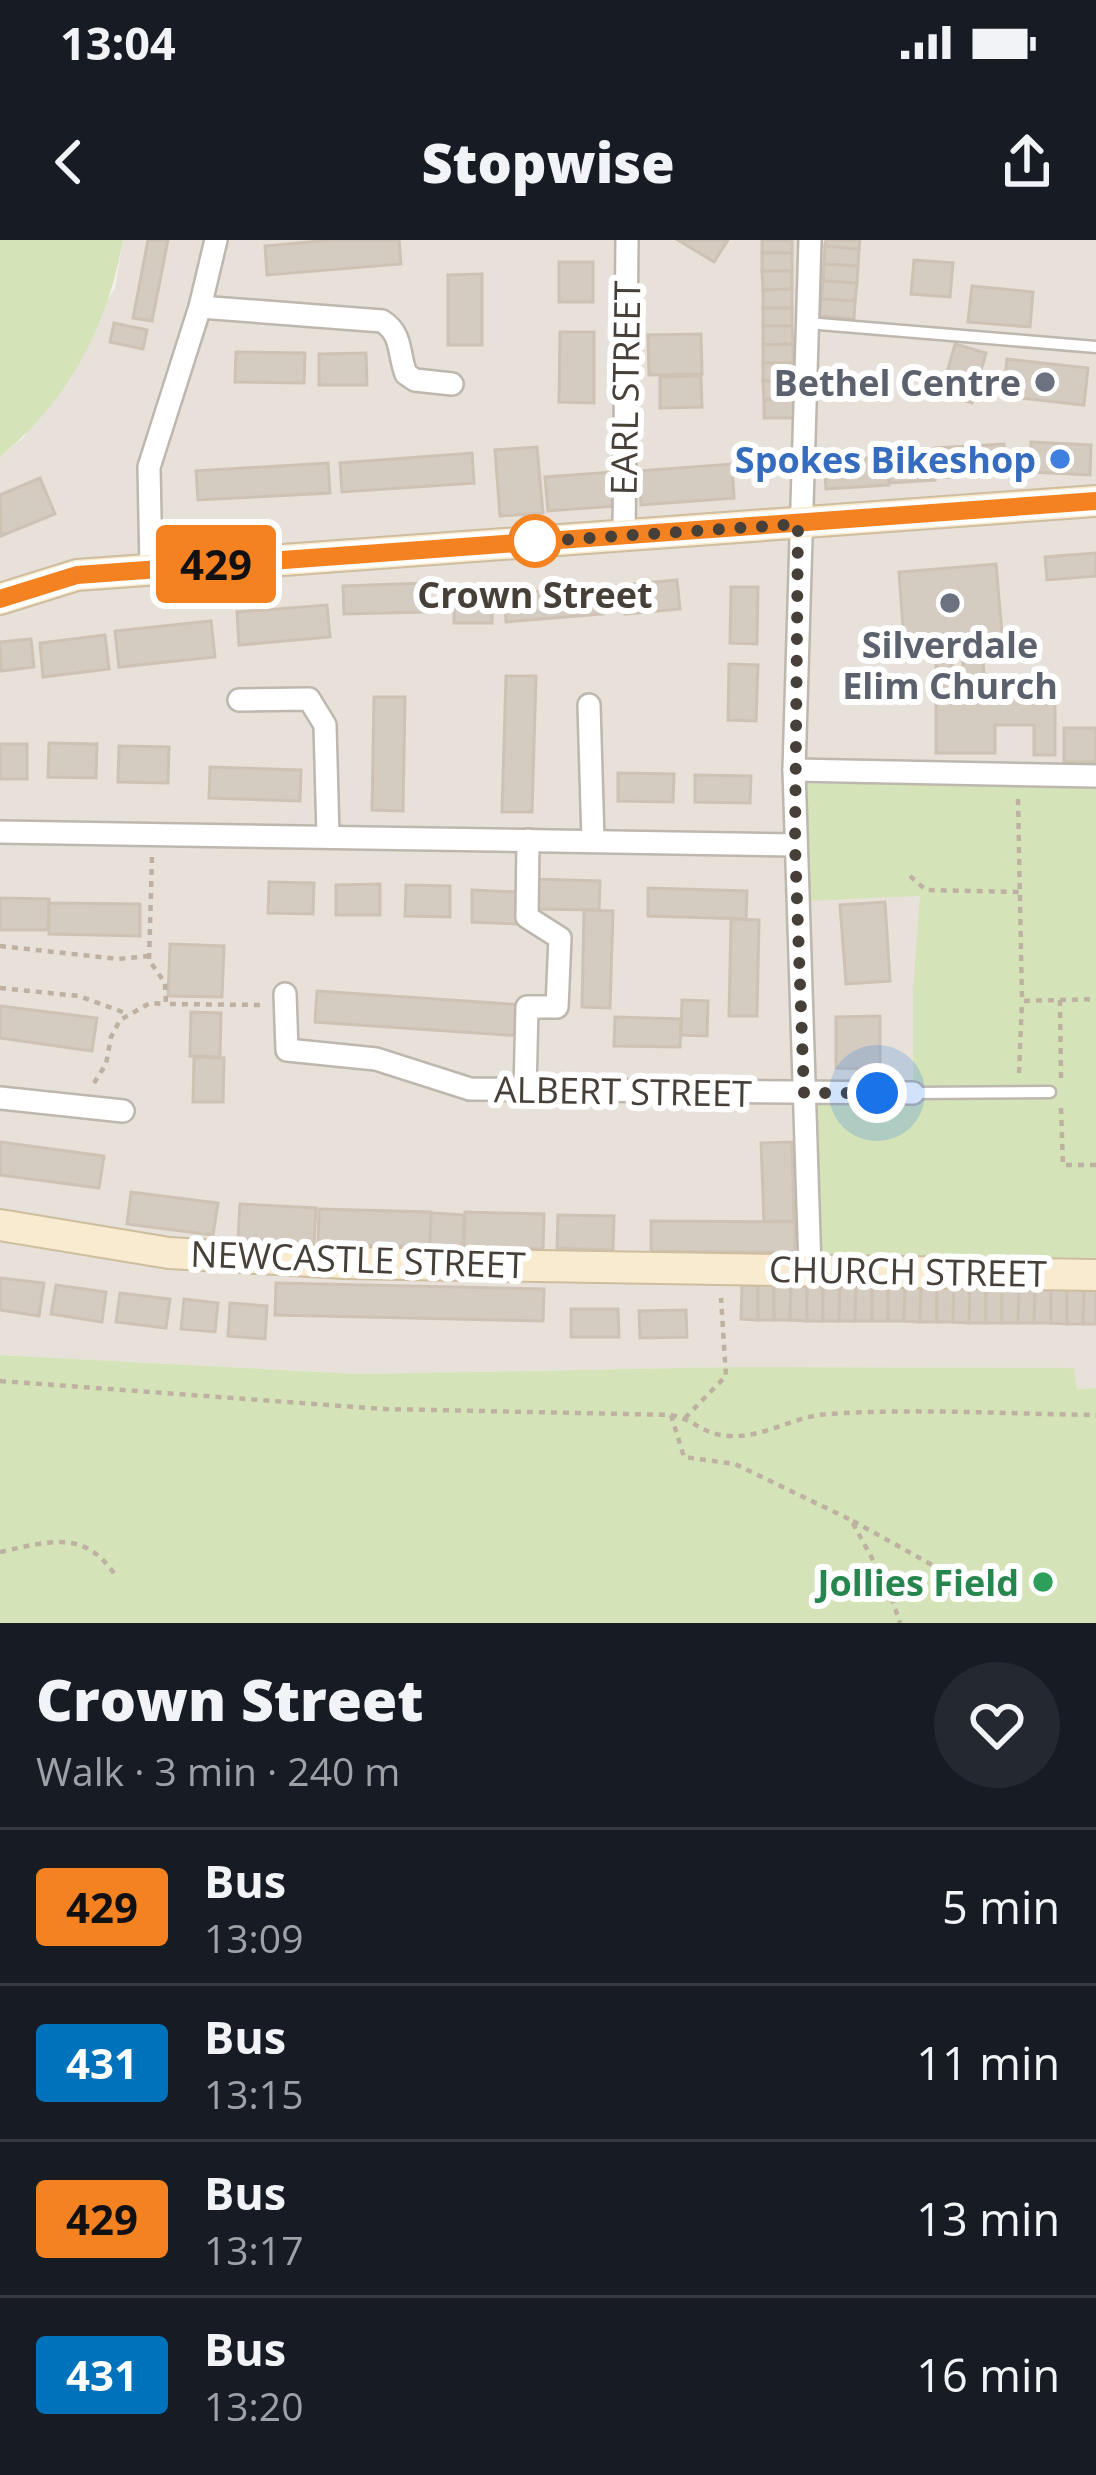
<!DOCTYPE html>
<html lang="en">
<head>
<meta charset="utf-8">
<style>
  body { margin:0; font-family:"Open Sans",sans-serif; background:#242831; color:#f1f3f6; height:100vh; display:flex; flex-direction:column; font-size:45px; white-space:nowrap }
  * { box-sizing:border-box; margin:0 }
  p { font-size:39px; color:#9ea1a6 }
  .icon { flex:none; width:66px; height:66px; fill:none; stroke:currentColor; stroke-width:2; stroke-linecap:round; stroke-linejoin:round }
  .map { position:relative; height:1383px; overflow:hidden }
  .sheet { display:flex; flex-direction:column; background:#171b24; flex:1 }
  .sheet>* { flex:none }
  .badge { padding:0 24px; border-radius:9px; font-size:42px; line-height:78px }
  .you { position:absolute; width:60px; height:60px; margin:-30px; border:9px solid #fff; border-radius:50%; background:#1a73e8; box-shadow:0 0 0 18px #1a73e833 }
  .map>.badge { position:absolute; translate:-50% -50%; box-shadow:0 0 0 6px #fff }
  .round { display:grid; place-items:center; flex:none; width:126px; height:126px; border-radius:63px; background:#242831 }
  .summary { display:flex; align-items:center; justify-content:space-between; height:204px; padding:0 36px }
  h1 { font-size:57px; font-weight:800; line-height:90px }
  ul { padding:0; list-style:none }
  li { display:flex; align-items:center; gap:36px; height:156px; padding:0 36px; border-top:3px solid #363941 }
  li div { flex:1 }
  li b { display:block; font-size:45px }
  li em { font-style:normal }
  li .badge { min-width:132px; font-weight:700; text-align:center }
  .status { display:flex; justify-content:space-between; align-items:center; height:84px; padding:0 60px; background:#171b24; direction:ltr }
  .status svg { height:33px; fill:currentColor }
  header { display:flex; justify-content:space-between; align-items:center; height:156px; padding:0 36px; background:#171b24; font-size:54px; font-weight:800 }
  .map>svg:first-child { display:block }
</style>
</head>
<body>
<div class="status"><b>13:04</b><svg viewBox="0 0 49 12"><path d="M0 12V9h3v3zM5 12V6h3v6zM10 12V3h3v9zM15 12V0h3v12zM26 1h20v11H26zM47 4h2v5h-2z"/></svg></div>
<header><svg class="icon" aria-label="back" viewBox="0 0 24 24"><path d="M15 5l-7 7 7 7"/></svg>Stopwise<svg class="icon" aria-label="share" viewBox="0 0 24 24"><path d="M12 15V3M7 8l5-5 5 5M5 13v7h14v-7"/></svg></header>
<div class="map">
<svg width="1096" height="1383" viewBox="0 0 1096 1383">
  <rect width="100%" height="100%" fill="#f4f0eb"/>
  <path fill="#e7e1d9" d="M123,0H1096V1148L1077,1149L1073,1128L732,1127L358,1134L0,1115V217L24,197L115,48Z"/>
  <g fill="#d4e3b8">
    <path d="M0,0H123C108,85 68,161 0,217Z"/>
    <path d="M890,543L1096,545V1024L817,1020L815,862L913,860V753L920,656L805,661L803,544Z"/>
    <path d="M0,1115L358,1134L732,1127L1074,1128L1077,1149L1096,1148V1383H0Z"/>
  </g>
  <g fill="#d4cbc1" stroke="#cec2b5" stroke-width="3">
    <path d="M148,0H168L152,81L133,78Z"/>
    <path d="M330,0H399L401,24L267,35L265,6Z"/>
    <path d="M678,0H728L714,22Z"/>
    <rect x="762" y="0" width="30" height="13"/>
    <path d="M826,0H860L859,9L825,6Z"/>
    <path d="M825,6L859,9L858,26L824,24Z"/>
    <rect x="762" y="13" width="30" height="18"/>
    <path d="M914,20L953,23L950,57L911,54Z"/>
    <rect x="559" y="22" width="34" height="40"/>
    <path d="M824,24L858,26L857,43L823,41Z"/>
    <path d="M762,31H792V49L763,50Z"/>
    <path d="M482,34V105H448V35Z"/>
    <path d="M823,41L857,43L855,61L821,59Z"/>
    <path d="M972,46L1033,52L1030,87L968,82Z"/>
    <path d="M792,49V68H763V50Z"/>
    <path d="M821,59L855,61L854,79L820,76Z"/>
    <rect x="763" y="68" width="29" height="18"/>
    <path d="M114,83L147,90L143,109L110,102Z"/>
    <path d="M763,86H792L793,104L763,105Z"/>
    <path d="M560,92H594V163L559,162Z"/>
    <path d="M701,94L702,134L649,135L648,95Z"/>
    <path d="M793,104V123H763V105Z"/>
    <path d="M955,104L986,113L972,163L941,154Z"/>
    <path d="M236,112L305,113L304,143L235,142Z"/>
    <path d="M366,113L367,145H319V114Z"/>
    <path d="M1007,119L1088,128L1084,165L1003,156Z"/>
    <rect x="763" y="123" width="30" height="18"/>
    <path d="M701,136L702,167L660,168V137Z"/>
    <path d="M763,141H793V160H764Z"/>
    <path d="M764,160H793L794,178H764Z"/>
    <path d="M1031,202L1091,205L1090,235L1030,232Z"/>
    <path d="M1004,204L1006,234L937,238L935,208Z"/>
    <path d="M537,207L543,273L500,276L495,210Z"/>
    <path d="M933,211L935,240L890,243L888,214Z"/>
    <path d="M472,213L474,243L342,252L340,223Z"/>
    <path d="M888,217L889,245L826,249L824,220Z"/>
    <path d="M328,223L330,253L198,260L196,231Z"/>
    <path d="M732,224L734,258L641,265L639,231Z"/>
    <path d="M613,232L615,266L548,271L545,237Z"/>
    <path d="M40,238L55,274L1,296L0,255Z"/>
    <path d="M1096,313V336L1047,340L1045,317Z"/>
    <path d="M996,324L1002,393L904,401L899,332Z"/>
    <path d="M677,340L680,369L625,374L622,345Z"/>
    <path d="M426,343L427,372L344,374L343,346Z"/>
    <path d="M601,346L603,374L506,382L504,354Z"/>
    <path d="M731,347H758L757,404L730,403Z"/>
    <path d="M492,349V383H454V350Z"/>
    <path d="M327,365L330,397L239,405L237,372Z"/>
    <path d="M211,381L215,417L119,427L115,391Z"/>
    <path d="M105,395L109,429L43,437L40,403Z"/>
    <path d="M31,399L34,427L1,431L0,402Z"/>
    <path d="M936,422H952V436H962L963,422H983L985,443H1055V515H1034V485H995V513H936Z"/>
    <path d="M729,424L758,425L756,481L728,480Z"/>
    <path d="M506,436H536L532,572H502Z"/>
    <path d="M374,457H405L403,571L372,570Z"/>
    <rect x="1064" y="488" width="32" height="34"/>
    <path d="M49,503L97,504L96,538L48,537Z"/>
    <rect x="0" y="504" width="27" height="35"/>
    <path d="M119,506L169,507L168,543L118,542Z"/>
    <path d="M210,527L301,530L300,561L209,558Z"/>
    <path d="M618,533L674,534L673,562L618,561Z"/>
    <path d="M695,535L751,536L750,563L695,562Z"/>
    <path d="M535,639L600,641L599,670L534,669Z"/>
    <path d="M269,642L314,643L313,674L268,673Z"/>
    <path d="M380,644V675H336V645Z"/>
    <path d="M406,645L450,646V677L405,676Z"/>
    <path d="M648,648L747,651L746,679L648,676Z"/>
    <path d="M472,650L518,652L517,684L472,682Z"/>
    <path d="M0,658L49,659L48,690H0Z"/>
    <path d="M885,662L890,741L846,744L840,665Z"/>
    <path d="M49,663L140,664V696L49,694Z"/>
    <path d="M584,670L613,671L610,768L582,767Z"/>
    <path d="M731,679L759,680L757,776H729Z"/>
    <path d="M170,704L224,706L222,757L168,756Z"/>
    <path d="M317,751L524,765L522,796L315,782Z"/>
    <path d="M682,760L708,761L707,796L681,795Z"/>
    <path d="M0,766L97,778L92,811L0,798Z"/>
    <path d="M191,772L221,773L220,817L190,816Z"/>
    <path d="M880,776V829L836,828V777Z"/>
    <path d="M615,777L681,779L680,807L614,806Z"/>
    <path d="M194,817L224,818L223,862H193Z"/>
    <path d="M0,902L104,916L99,948L0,935Z"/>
    <path d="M792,902L794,981L764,982L761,903Z"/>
    <path d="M131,952L218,963L213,995L127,984Z"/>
    <path d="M240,964L316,968L314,1004L238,999Z"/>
    <path d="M319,969L431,972L430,1007L318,1004Z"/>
    <path d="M465,972L544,974L543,1009L464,1007Z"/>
    <path d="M431,973L464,975L463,1006L430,1005Z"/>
    <path d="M558,975L614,976L613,1010L557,1008Z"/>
    <path d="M651,981L795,982V1013L651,1011Z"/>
    <path d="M0,1038L44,1043L39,1076L0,1070Z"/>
    <path d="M276,1043L544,1049L543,1081L275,1075Z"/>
    <path d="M56,1045L106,1052L102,1082L51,1074Z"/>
    <path d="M742,1045H758V1080L741,1079Z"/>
    <rect x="758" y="1045" width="16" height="35"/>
    <path d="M774,1045H791L790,1080H774Z"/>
    <path d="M791,1045L807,1046V1081L790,1080Z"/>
    <rect x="807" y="1046" width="16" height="35"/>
    <path d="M823,1046H840L839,1081H823Z"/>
    <path d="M840,1046H856L855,1081H839Z"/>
    <path d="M856,1046L872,1047V1081H855Z"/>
    <rect x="872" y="1047" width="16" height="34"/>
    <path d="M888,1047H905L904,1081H888Z"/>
    <path d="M905,1047H921L920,1082L904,1081Z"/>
    <path d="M921,1047H937V1082H920Z"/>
    <path d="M937,1047L954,1048L953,1082H937Z"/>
    <path d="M954,1048H970L969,1083L953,1082Z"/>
    <path d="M970,1048H986V1083H969Z"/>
    <rect x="986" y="1048" width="16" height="35"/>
    <path d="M1002,1048H1019L1018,1083H1002Z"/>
    <path d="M1019,1048L1035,1049L1034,1083H1018Z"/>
    <path d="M1035,1049H1051V1083H1034Z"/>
    <path d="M1051,1049H1067V1084L1051,1083Z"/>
    <path d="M1067,1049H1084L1083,1084H1067Z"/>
    <path d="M1084,1049L1096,1050V1084H1083Z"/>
    <path d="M120,1053L170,1059L166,1088L116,1082Z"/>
    <path d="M184,1059L218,1063L215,1092L181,1089Z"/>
    <path d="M230,1063L267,1066L265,1099L228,1096Z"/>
    <path d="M571,1069H618L619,1097H571Z"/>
    <path d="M686,1070L687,1097L640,1098L639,1071Z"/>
  </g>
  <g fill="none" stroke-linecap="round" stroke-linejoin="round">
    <defs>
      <g id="lane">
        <path d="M807,83L1096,107"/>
        <path d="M913,853L1050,852"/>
      </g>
      <g id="street">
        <path d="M810,0L794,530L810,1028"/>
        <path d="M200,67L382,81C403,94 398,114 406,134L415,140L452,144"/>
        <path d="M624,296L627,0"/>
        <path d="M151,329L149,227L200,67L216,0"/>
        <path d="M239,460L309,459L325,485L328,596"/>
        <path d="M589,465L593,600"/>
        <path d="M794,530L1096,536"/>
        <path d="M0,592L795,605"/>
        <path d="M285,754L287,810L376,819L470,849L913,853"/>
        <path d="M525,851L527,767H557L560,698L527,677L528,600"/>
        <path d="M0,858L123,871"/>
      </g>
      <g id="secondary">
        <path d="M0,359L77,335L1096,261"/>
        <path d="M0,985L169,1013L345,1023L1096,1035"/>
      </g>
    </defs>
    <use href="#lane" stroke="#beb7ae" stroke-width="15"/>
    <use href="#street" stroke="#beb7ae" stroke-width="26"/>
    <use href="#secondary" stroke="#cebd9f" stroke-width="34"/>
    <g stroke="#beb1a1" stroke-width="4.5" stroke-dasharray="6 6" stroke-linecap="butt">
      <path d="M1018,559L1022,761L1096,759"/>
      <path d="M152,617L149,720L165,743L166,764L260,765"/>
      <path d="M910,636L926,650L1021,652"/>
      <path d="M0,706L118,719L149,716"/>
      <path d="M0,748L79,756L128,774"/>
      <path d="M1060,760L1061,838"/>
      <path d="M1019,833L1022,761"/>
      <path d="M94,843L106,824L111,797L120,780L150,763L166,764"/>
      <path d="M1061,868L1063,925H1096"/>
      <path d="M0,1141L383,1169L671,1175C697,1180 699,1194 730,1196C763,1198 795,1176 828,1174C918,1168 1006,1174 1096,1175"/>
      <path d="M671,1175L684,1217L735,1224L851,1280L888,1347L900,1383"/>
      <path d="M685,1178L726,1136L721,1058"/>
      <path d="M853,1281L990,1357"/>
      <path d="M0,1312C47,1302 84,1288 115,1335"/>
    </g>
    <use href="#lane" stroke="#fff" stroke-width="10"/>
    <use href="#street" stroke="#fff" stroke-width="21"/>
    <use href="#secondary" stroke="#f9ebcf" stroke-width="30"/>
  </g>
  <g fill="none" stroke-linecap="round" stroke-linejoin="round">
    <defs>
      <path id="line" d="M0,359L77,335L1096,261"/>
    </defs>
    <use href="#line" stroke="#fff" stroke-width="27"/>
    <use href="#line" stroke="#f58220" stroke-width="18"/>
    <path stroke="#474039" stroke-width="12" stroke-dasharray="0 21.6" d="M535,301L530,302L798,284L795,605L804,853H877"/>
  </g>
  <g fill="#6b7280" stroke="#fff" stroke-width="4.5">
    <circle cx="1045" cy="142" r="12"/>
    <circle cx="950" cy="363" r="12"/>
  </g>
  <circle fill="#3f7fe0" stroke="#fff" stroke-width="4.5" cx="1060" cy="219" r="12"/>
  <circle fill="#fff" stroke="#f58220" stroke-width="6" cx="535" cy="301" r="24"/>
  <circle fill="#2e9e5b" stroke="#fff" stroke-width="4.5" cx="1043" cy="1342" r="12"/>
  <g text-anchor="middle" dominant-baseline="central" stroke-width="12" stroke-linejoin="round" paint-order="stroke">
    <g font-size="36" font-weight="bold" fill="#5b616d" stroke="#fff" text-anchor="end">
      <text x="1021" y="142">Bethel Centre</text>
      <text x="950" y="404" text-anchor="middle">Silverdale<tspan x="950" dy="41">Elim Church</tspan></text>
    </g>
    <g font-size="36" fill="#474039" stroke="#fff">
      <text transform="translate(625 148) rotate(-89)">EARL STREET</text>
      <text transform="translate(623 851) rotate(1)">ALBERT STREET</text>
      <text transform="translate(358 1019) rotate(2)">NEWCASTLE STREET</text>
      <text transform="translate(908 1031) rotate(1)">CHURCH STREET</text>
    </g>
    <g font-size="36" font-weight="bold" fill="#366cbe" stroke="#fff" text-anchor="end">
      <text x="1036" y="219">Spokes Bikeshop</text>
    </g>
    <g font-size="36" font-weight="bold" fill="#474039" stroke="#fff">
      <text x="535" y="354">Crown Street</text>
    </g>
    <g font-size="36" font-weight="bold" fill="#27864d" stroke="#fff" text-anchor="end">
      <text x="1019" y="1342">Jollies Field</text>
    </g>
  </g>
</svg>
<div class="you" style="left:877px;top:853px"></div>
<b class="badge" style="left:216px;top:324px;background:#f58220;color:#111">429</b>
</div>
<section class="sheet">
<div class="summary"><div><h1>Crown Street</h1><p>Walk · 3 min · 240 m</p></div><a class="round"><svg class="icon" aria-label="heart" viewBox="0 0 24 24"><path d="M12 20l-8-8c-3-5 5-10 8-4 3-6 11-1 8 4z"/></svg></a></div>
<ul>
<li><span class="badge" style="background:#f58220;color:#111">429</span><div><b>Bus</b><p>13:09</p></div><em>5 min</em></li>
<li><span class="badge" style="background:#0072bc;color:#fff">431</span><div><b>Bus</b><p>13:15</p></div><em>11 min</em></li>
<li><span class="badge" style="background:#f58220;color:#111">429</span><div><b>Bus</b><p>13:17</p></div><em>13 min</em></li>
<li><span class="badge" style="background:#0072bc;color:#fff">431</span><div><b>Bus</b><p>13:20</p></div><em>16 min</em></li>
</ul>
</section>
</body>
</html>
